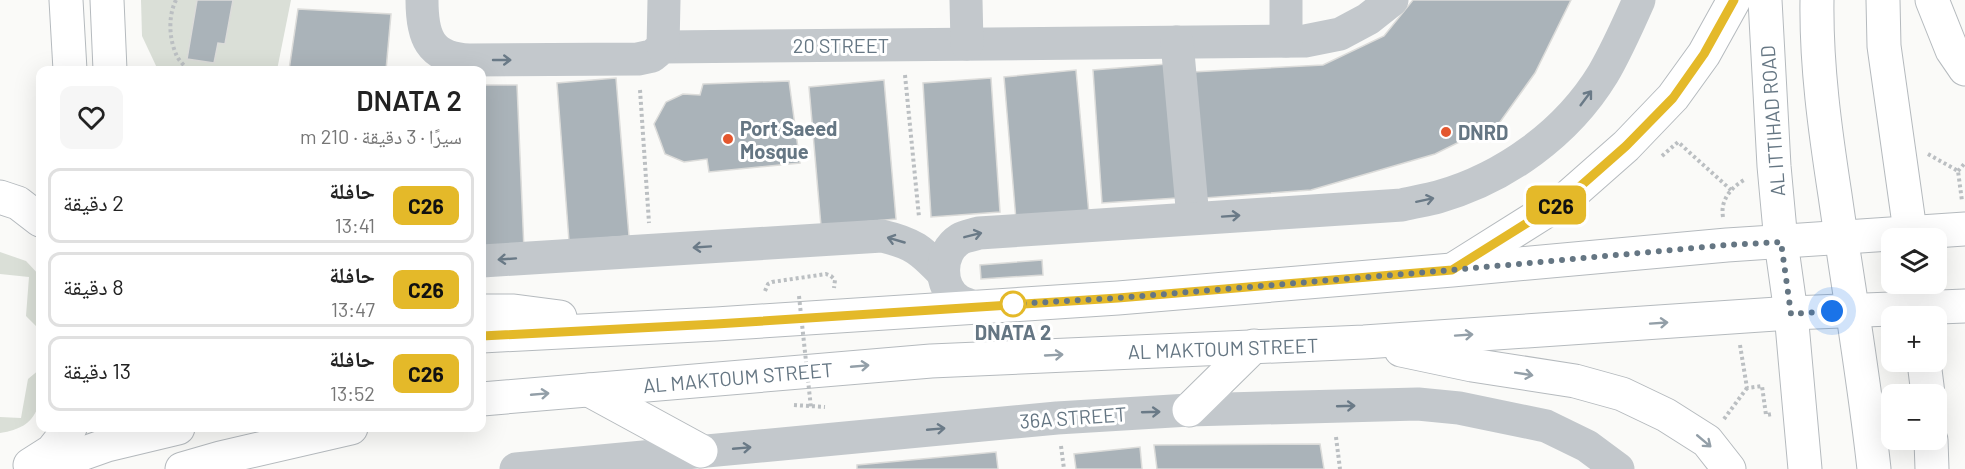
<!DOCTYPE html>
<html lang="ar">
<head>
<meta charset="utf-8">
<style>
  body { margin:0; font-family:Barlow,"Noto Naskh Arabic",sans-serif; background:#f6f6f6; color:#222; direction:rtl; height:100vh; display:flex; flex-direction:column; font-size:22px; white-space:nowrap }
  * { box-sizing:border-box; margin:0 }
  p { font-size:20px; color:#767676 }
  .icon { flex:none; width:33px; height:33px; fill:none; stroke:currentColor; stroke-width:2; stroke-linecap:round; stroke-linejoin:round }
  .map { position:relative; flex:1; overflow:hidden; direction:ltr }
  .details { position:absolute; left:36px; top:66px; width:450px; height:366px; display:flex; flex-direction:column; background:#fff; border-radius:12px; box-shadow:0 6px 24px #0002; direction:rtl }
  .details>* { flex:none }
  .badge { padding:0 12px; border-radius:9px; font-size:21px; line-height:39px }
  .fabs { position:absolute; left:1881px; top:228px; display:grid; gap:12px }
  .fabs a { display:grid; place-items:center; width:66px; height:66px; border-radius:12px; background:#fff; box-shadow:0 6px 24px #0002; font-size:30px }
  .you { position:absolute; width:30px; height:30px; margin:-15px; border:4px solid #fff; border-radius:50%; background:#1a73e8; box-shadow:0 0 0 9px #1a73e833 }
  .map>.badge { position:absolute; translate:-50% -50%; box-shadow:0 0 0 3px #fff }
  .round { display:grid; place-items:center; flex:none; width:63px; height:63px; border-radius:12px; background:#f6f6f6 }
  .head { display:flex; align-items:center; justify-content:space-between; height:102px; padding:0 24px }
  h1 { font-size:28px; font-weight:600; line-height:45px }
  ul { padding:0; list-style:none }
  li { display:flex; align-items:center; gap:18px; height:75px; margin:0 12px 9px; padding:0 12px; border:3px solid #e0e0e0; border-radius:12px }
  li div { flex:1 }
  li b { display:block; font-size:22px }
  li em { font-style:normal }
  li .badge { min-width:66px; font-weight:700; text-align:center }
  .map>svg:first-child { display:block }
</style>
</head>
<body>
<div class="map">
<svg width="1965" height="469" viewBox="0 0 1965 469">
  <rect width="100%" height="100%" fill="#fafaf8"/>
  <g fill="#dadfd7">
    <path d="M141,0H291L277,70H158L142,36Z"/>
    <path d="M0,252L26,261L40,276V330L26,316L29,277L0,274Z"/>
    <path d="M40,369C41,404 41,427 0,433V417L21,418L28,379Z"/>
  </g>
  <g fill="#aab3b9" stroke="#dcdcda" stroke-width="1.5">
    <path d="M197,0H233L225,44L218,43L214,63L187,59Z"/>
    <path d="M1413,0H1571L1535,73L1500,122L1435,154L1311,190L1204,198L1192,72L1323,65L1384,36Z"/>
    <path d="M298,9L391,14L386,70H289Z"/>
    <path d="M1167,64L1177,198L1102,203L1093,70Z"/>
    <path d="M1076,70L1089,214L1016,220L1004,77Z"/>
    <path d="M616,78L629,236L569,241L557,83Z"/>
    <path d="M991,78L1000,212L931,217L923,83Z"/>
    <path d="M884,80L896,219L821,226L809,87Z"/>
    <path d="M789,81L800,163L709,172L707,159L684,162L665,154L654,124L666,102L683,94L700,95L703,84Z"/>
    <path d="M482,85H517L524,250L482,253Z"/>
    <path d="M1042,260L1043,275L981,279L980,265Z"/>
    <path d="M1320,444L1324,469H1157L1154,445Z"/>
    <path d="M1140,447L1142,469H1076L1074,454Z"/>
    <path d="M996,452L998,469H857V465Z"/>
  </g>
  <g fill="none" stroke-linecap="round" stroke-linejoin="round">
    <defs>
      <g id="major">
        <path d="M66,0L70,70"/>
        <path d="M107,0L110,70"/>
        <path d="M1765,0L1774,166L1781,242L1791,313L1805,469"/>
        <path d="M1817,0C1816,65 1825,130 1835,195C1848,286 1864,377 1874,469"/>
        <path d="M1883,0L1884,46L1911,238"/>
        <path d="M1932,0L1952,50L1965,69"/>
        <path d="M0,197L18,203L40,220"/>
        <path d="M1457,267L1567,198L1626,146L1673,97L1704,54L1734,0"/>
        <path d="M482,311H514L560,317"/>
        <path d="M482,336L716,324L1118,298L1452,270L1727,245L1965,229"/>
        <path d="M1401,350L1472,365L1575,381L1622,394L1666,415L1707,441L1729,469"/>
        <path d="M1924,362L1928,394"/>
        <path d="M589,390L701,451"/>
        <path d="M482,399L931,361L1364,342L1791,313L1965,306"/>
        <path d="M1189,410L1254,346"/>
        <path d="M1931,440L1932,469"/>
        <path d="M30,465L52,451L70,428"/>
        <path d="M39,469L107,445L178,428"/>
        <path d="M182,469L220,458L351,428"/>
      </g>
    </defs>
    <use href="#major" stroke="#b5babe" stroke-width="35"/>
    <g stroke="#bbbfc2" stroke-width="4" stroke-dasharray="3 3" stroke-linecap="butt">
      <path d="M176,0C168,16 169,38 176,54C178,60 184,65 188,70"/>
      <path d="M905,75L919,217"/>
      <path d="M640,90L649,223"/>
      <path d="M1928,154L1958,171L1962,201"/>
      <path d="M1662,156L1678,142L1731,190"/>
      <path d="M1958,171L1965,163"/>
      <path d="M1723,217C1720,200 1731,187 1746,179"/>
      <path d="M765,291L768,284L772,282L826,274L831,276L835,280L834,288"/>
      <path d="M1740,345L1747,388L1762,386L1766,415L1772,414"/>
      <path d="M794,405L825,407"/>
      <path d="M1724,419L1747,388"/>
      <path d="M1336,437L1340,469"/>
      <path d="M1061,446L1064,469"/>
    </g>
    <g stroke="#c3c8cc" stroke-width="33">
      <path d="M422,0C422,36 429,58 469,60L638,59L652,56L663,47L1305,41L1340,34L1368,19L1392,0"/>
      <path d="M966,0L967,44"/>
      <path d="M1286,41V0"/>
      <path d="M1177,42L1193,218"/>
      <path d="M663,47L664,0"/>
      <path d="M482,261L882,236C913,243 921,250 943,273"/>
      <path d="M971,306C967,304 962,303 958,300C938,286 939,252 960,239C965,236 973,235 979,233L1402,205C1414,202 1427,200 1438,197C1505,178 1567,133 1603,74C1617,50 1628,25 1639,0"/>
      <path d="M516,469L1057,418L1189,410L1418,404L1459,408L1546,426L1587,446L1618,469"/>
    </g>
    <use href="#major" stroke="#fff" stroke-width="33"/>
    <path stroke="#bbbfc2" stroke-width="4" stroke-dasharray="3 3" stroke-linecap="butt" d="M799,296L811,408"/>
  </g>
  <defs><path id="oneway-shaft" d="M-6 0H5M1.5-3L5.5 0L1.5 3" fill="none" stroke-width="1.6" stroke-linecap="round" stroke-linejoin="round" transform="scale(1.5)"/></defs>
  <g stroke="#6a7a87">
    <use href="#oneway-shaft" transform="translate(502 60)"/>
    <use href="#oneway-shaft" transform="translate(1586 98) rotate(-53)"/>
    <use href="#oneway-shaft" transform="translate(1425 200) rotate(-12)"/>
    <use href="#oneway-shaft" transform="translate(1231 216) rotate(-4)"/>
    <use href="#oneway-shaft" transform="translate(973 235) rotate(-14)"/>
    <use href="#oneway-shaft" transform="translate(896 240) rotate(-164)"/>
    <use href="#oneway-shaft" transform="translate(702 247) rotate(176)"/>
    <use href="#oneway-shaft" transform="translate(507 259) rotate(176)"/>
    <use href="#oneway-shaft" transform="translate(1346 406) rotate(-2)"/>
    <use href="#oneway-shaft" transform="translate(1151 412) rotate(-2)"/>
    <use href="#oneway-shaft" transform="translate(936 429) rotate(-5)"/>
    <use href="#oneway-shaft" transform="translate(742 448) rotate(-5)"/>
  </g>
  <g stroke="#939fa8">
    <use href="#oneway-shaft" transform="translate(1659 323) rotate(-4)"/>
    <use href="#oneway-shaft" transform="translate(1464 335) rotate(-4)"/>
    <use href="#oneway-shaft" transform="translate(1054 355) rotate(-3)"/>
    <use href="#oneway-shaft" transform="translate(860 366) rotate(-5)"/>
    <use href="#oneway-shaft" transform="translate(1524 374) rotate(9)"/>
    <use href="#oneway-shaft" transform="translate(540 394) rotate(-5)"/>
    <use href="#oneway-shaft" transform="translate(1704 441) rotate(40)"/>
  </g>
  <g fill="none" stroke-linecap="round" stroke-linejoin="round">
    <defs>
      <path id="line" d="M482,336L716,324L1118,298L1452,270L1567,198L1626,146L1673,98L1704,54L1734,0"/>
    </defs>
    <use href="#line" stroke="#fff" stroke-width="14"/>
    <use href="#line" stroke="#e4b929" stroke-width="9"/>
    <path stroke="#657683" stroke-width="6" stroke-dasharray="0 10.8" d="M1013,304L1118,298L1452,270L1727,245L1781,242L1791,314L1832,311"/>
  </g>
  <g fill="#e4572e" stroke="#fff" stroke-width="2">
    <circle cx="1446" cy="132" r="6"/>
    <circle cx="728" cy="139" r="6"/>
  </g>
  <circle fill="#fff" stroke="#e4b929" stroke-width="3" cx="1013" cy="304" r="12"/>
  <g text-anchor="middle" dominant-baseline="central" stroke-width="6" stroke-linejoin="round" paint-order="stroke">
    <g font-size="20" fill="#657683" stroke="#fff">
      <text x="841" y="45">20 STREET</text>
      <text transform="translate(1772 121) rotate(-94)">AL ITTIHAD ROAD</text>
      <text transform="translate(1223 348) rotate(-2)">AL MAKTOUM STREET</text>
      <text transform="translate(738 377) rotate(-5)">AL MAKTOUM STREET</text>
      <text transform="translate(1073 417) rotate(-4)">36A STREET</text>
    </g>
    <g font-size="20" font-weight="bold" fill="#657683" stroke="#fff" text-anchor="start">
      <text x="740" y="128">Port Saeed<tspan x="740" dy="23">Mosque</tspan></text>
      <text x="1458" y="132">DNRD</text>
    </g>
    <g font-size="20" font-weight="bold" fill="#657683" stroke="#fff">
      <text x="1013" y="332">DNATA 2</text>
    </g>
  </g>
</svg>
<div class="fabs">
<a><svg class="icon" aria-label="layers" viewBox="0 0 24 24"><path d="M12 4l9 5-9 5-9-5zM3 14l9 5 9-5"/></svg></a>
<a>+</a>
<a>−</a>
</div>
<div class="you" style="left:1832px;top:311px"></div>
<b class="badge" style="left:1556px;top:205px;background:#e4b929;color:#111">C26</b>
<section class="details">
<div class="head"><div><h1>DNATA 2</h1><p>سيرًا · 3 دقيقة · 210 m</p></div><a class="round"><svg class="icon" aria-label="heart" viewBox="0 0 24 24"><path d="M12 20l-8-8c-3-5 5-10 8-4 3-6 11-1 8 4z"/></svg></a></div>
<ul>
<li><span class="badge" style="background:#e4b929;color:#111">C26</span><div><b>حافلة</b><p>13:41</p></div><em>2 دقيقة</em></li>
<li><span class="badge" style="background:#e4b929;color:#111">C26</span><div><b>حافلة</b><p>13:47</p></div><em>8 دقيقة</em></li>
<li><span class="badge" style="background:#e4b929;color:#111">C26</span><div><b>حافلة</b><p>13:52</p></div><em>13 دقيقة</em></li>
</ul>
</section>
</div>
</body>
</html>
